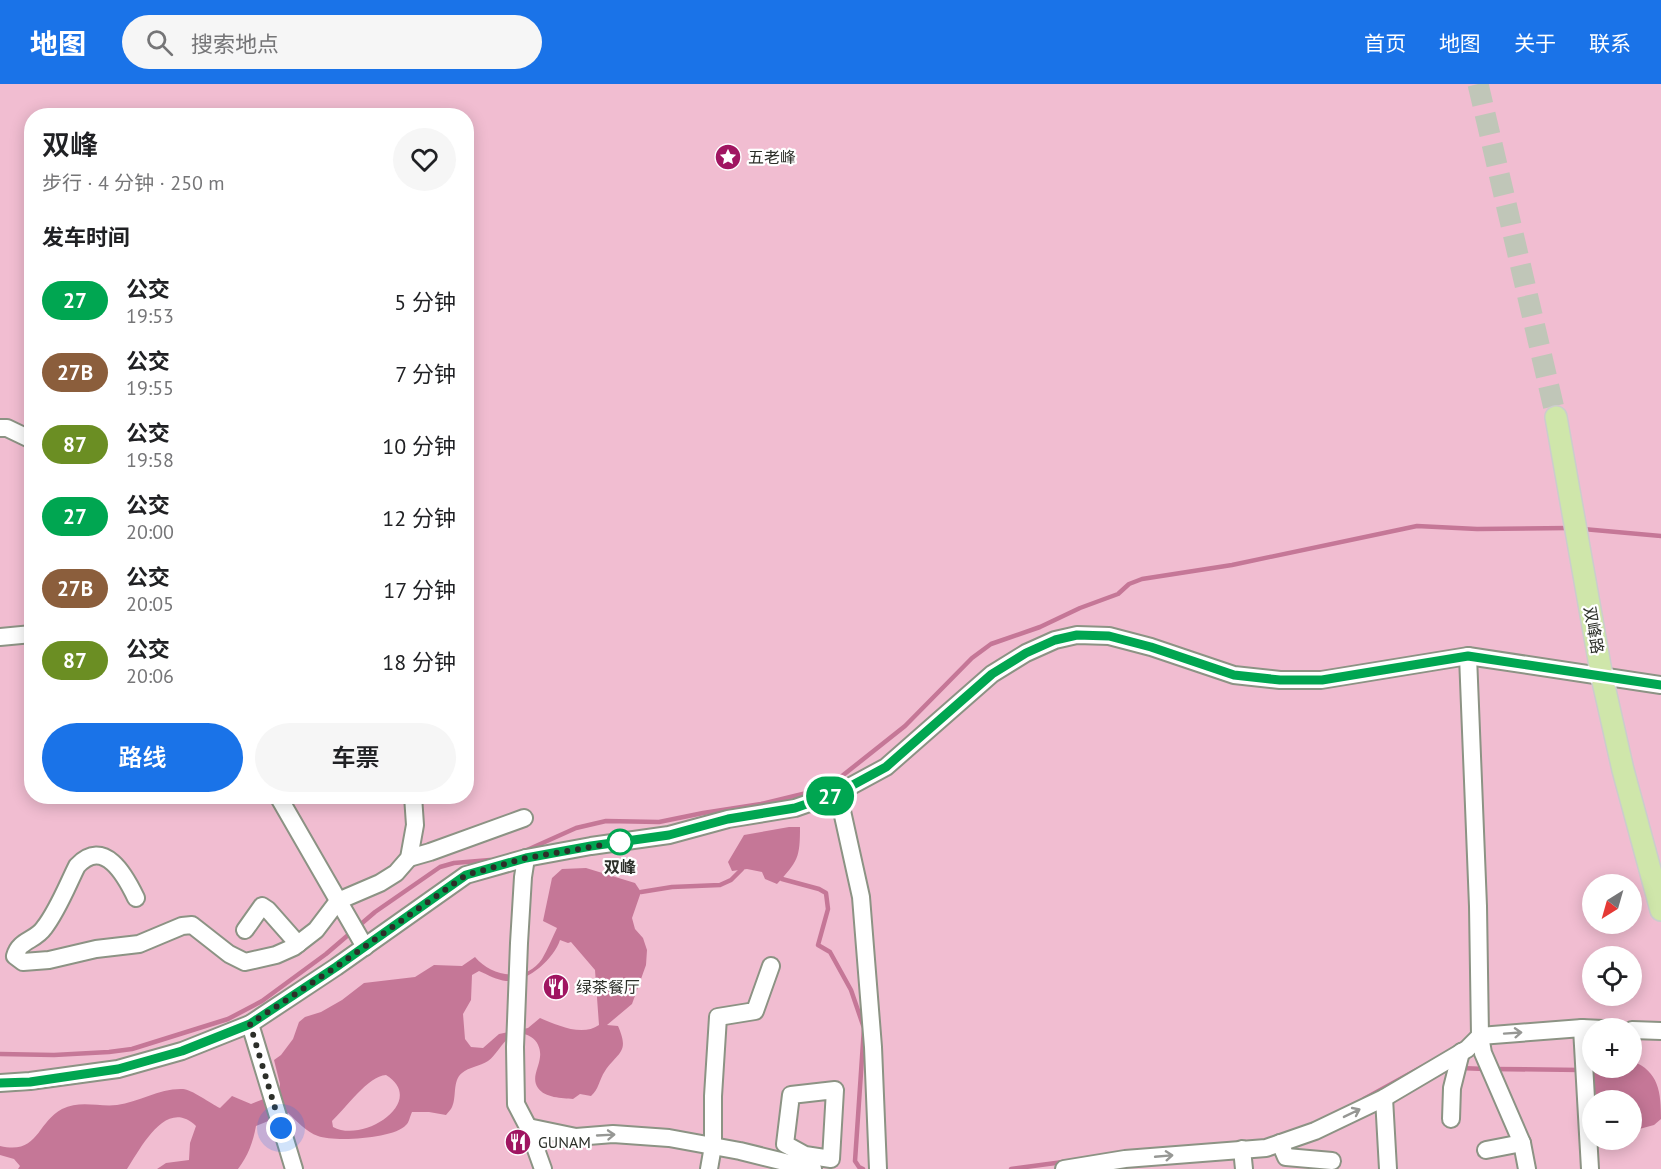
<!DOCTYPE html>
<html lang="zh">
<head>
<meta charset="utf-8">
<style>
  body { margin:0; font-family:"PT Sans","Noto Sans SC",sans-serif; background:#f6f6f6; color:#202124; height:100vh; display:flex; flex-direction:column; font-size:22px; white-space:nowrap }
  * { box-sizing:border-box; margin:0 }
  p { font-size:20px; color:#757577 }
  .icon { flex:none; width:33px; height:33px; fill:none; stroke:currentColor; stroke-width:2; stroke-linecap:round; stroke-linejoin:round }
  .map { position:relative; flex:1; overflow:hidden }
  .sheet { position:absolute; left:24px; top:24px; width:450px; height:696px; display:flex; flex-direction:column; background:#fff; border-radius:24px; box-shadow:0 3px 15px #0003 }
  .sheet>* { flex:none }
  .badge { padding:0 12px; border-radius:20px; font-size:21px; line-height:39px }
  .needle { width:39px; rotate:217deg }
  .fabs { position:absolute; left:1582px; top:790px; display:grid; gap:12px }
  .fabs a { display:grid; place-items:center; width:60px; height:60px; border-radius:50%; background:#fff; box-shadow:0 3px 15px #0003; font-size:30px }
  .you { position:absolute; width:30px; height:30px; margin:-15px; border:4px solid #fff; border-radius:50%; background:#1a73e8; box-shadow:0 0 0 9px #1a73e833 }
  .map>.badge { position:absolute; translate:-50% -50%; box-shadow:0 0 0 3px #fff }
  h2 { padding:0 18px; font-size:22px; line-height:54px }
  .round { display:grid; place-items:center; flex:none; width:63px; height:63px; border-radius:32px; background:#f6f6f6 }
  .headline { display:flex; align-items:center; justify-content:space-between; height:102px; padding:0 18px }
  h1 { font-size:28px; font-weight:600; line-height:45px }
  .button { display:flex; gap:12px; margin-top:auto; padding:12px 18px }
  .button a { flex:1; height:69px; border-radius:36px; background:#1a73e8; color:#fff; font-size:24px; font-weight:600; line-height:69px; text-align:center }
  .button a+a { background:#f6f6f6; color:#202124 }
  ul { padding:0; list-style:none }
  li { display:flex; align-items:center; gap:18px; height:72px; padding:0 18px }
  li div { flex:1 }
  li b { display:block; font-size:22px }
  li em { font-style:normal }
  li .badge { min-width:66px; font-weight:700; text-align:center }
  header { display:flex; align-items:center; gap:36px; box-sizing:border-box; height:84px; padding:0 30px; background:#1a73e8; color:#fff }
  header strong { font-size:28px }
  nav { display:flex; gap:33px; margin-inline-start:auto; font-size:21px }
  .search { width:420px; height:54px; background:#f6f6f6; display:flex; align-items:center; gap:15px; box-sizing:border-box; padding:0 21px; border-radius:33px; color:#757577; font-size:22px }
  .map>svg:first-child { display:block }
</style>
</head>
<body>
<header>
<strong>地图</strong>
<div class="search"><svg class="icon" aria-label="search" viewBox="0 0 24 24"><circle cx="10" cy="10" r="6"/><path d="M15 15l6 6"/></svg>搜索地点</div>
<nav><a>首页</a><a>地图</a><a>关于</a><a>联系</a></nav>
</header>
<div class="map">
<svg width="1661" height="1085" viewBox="0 0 1661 1085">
  <rect width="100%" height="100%" fill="#e5ecdc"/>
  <path fill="#f1bdd1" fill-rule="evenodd" d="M0,0H1661V1085H0ZM32,32H466V712H32ZM1593,801H1632V840H1593ZM1593,873H1632V912H1593ZM1593,945H1632V984H1593ZM1593,1017H1632V1056H1593Z"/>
  <g fill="#c57797" fill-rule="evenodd">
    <path d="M789,743H800C800,774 798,777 777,800L765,795L762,788L747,785L732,787L728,778L744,751Z"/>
    <path d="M586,784L635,799L641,808L632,834L635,845L643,854L647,866L646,881L632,920L607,941L618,942C630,969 618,968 605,987C599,996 599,1005 591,1012L580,1010L573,1015C562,1014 545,1014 538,1004C531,994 539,984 540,973C541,966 538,957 531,953C508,940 501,968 488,977C480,982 469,983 462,989C452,997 457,1013 452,1023C451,1026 448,1028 446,1031L429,1028H412C410,1032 409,1039 406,1041C394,1055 334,1058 318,1052C306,1048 297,1037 288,1029L256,1042C253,1058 248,1072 238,1085H157L166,1079L189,1076L190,1059L196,1042C166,1013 141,1064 127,1085H18L20,1082L14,1075L0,1071V1062C39,1071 36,1039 62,1025C80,1016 98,1023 117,1021C139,1018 160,1004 183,1005C191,1005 211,1020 220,1024L232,1012L251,1020L279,1009L280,1000L274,976L281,971L293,955L299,938L305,933L321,928L342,916L364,899L415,893L434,881L462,882L475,873C492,893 526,899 542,875C548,865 552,854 557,844L543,837L552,794L562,785ZM560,856L568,859L571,858L595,886L599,941C582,953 557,941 540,934L528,944L499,950L483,964L471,963L465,955L463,930L471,916L472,891L479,887C488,891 497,896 506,897C527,899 554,875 560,856ZM386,991C428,1017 364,1060 333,1043L332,1037C346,1024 368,992 386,991Z"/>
    <path d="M1632,977C1659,987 1661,1009 1661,1035L1654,1041L1632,1047V1017H1597L1590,983L1593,979V984H1632Z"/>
  </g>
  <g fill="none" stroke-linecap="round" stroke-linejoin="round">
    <g stroke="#c57797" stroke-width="4.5">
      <path d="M1583,445L1661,452"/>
      <path d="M527,766L576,744L606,737L659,738L703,729L761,720L815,707L842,692L905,642L972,574L991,560L1040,543L1080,524L1118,510L1129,500L1142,495L1232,481L1417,442L1477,445L1569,444"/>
      <path d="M782,795L819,805L826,809L828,825L818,861L830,868L851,906L864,944L855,1077L859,1083L863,1085"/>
      <path d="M641,808L672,803L720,801L731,796L742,785"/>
      <path d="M0,970L54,971L109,968L132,965L228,935L262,917L326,870L375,828L440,783L454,779L490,776"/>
      <path d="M1460,984L1485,985"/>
      <path d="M1493,985L1581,986"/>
      <path d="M1364,1015L1422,983"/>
      <path d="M1011,1085L1063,1078"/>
    </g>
    <path stroke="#c0c6b8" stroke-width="21" stroke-dasharray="21 10" stroke-linecap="butt" d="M1478,0L1556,333"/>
    <defs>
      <g id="minor">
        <path d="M0,344H7L32,356"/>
        <path d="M0,553L32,550"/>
        <path d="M1468,572L1478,822L1480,952L1483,969L1522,1059L1527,1085"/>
        <path d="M838,709L861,813L873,963L878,1085"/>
        <path d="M278,712L365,863"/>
        <path d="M409,774L430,768L524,734"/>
        <path d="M526,774L523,793L519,859L515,963L516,1020L528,1043L543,1085"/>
        <path d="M136,814C125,791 104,753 77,782C67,802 58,826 44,844C35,857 19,856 15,872L23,878L49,876L96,865L139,860L182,842L192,841L229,870L245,878L276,871L294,863L316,846L338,817L380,799L396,789L409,774L415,741L413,712"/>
        <path d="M245,846L262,822L268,826L298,860"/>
        <path d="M250,940L294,1085"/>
        <path d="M1582,944L1590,1085"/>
        <path d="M1632,946L1661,947"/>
        <path d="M0,999L30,997L118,985L182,967L250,940L336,883L466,791L526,774L591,762L669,751L728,735L795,724L838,709L886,683L992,590L1026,569L1055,556L1077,551L1109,552L1151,563L1234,591L1280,596H1321L1468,572L1661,601"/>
        <path d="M835,1006L831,1075L805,1071L785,1060L791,1011Z"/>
        <path d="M1384,1014L1388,1085"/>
        <path d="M1451,1035L1452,1004L1461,968"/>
        <path d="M528,1043L576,1053L613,1050L669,1054L740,1067L813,1085"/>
        <path d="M1280,1059L1286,1073L1332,1077"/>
        <path d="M1242,1065L1244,1085"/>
        <path d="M1486,1066L1522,1059"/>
        <path d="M709,1085L713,1062V1012L718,933L755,927L771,882"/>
        <path d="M1064,1085L1125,1075L1266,1064L1315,1047L1384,1014L1467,965L1480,952L1582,944L1603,945"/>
      </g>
      <path id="major" d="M1556,333L1602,593L1623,686L1661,826"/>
    </defs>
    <use href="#minor" stroke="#8c9384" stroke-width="20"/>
    <use href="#major" stroke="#cccdcc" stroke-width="24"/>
    <use href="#minor" stroke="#fff" stroke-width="16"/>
    <use href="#major" stroke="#cfe6aa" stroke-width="21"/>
  </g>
  <defs><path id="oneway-shaft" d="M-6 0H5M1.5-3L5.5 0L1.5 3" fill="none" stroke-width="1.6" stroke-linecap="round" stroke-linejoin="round" transform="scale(1.5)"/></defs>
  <g stroke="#969794">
    <use href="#oneway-shaft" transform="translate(1513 949) rotate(-4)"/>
    <use href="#oneway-shaft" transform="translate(1352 1029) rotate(-26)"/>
    <use href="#oneway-shaft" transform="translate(606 1051) rotate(-3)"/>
    <use href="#oneway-shaft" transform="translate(1164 1072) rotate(-5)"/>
  </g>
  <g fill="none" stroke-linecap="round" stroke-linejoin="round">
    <defs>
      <path id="line" d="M0,999L30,998L118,985L182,967L250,940L336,883L466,791L526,774L591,762L669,751L728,735L795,724L838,709L886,683L992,590L1026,569L1055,556L1077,551L1109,552L1151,563L1234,591L1280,596H1322L1468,572L1661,601"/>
    </defs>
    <use href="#line" stroke="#fff" stroke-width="14"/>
    <use href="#line" stroke="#00a651" stroke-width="9"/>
    <path stroke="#2c2f29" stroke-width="6" stroke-dasharray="0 10.8" d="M281,1044L250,940L336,883L466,791L526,774L620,758"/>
  </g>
  <defs>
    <symbol id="sight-disc" viewBox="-11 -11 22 22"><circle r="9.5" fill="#a01561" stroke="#fff"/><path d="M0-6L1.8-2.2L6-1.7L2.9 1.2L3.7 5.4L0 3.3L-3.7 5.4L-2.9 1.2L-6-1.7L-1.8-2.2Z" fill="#fff"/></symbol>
    <symbol id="restaurant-disc" viewBox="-11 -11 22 22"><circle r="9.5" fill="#a01561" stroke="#fff"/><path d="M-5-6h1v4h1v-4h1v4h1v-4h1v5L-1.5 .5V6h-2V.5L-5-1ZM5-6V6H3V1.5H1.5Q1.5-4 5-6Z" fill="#fff"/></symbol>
  </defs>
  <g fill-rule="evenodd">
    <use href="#sight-disc" x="713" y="58" width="30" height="30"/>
    <use href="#restaurant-disc" x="541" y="888" width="30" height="30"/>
    <use href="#restaurant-disc" x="503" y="1043" width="30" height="30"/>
  </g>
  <circle fill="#fff" stroke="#00a651" stroke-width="3" cx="620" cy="758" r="12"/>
  <g text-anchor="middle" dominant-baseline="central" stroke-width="4.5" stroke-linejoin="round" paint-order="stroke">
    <g font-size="16" fill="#2c2f29" stroke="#fff" text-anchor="start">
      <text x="748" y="73">五老峰</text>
      <text x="576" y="903">绿茶餐厅</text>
      <text x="538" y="1058">GUNAM</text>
    </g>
    <g font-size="16" fill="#2c2f29" stroke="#fff">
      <text transform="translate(1594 546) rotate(80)">双峰路</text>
    </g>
    <g font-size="16" font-weight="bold" fill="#2c2f29" stroke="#fff">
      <text x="620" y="783">双峰</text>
    </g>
  </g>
</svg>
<div class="fabs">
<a><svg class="needle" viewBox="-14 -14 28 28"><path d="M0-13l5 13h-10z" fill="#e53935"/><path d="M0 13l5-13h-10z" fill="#757577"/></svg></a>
<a><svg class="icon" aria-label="locate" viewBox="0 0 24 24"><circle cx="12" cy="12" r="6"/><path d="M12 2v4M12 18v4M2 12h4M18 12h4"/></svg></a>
<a>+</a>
<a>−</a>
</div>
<div class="you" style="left:281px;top:1044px"></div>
<b class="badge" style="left:830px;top:712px;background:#00a651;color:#fff">27</b>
<section class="sheet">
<div class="headline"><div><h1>双峰</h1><p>步行 · 4 分钟 · 250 m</p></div><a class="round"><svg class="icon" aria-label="heart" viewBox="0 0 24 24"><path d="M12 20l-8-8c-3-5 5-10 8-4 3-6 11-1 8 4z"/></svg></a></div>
<h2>发车时间</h2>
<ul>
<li><span class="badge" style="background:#00a651;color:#fff">27</span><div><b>公交</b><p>19:53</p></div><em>5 分钟</em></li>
<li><span class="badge" style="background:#8b5e3c;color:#fff">27B</span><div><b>公交</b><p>19:55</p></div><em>7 分钟</em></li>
<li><span class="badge" style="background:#6b8e23;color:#fff">87</span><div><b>公交</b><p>19:58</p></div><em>10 分钟</em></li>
<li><span class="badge" style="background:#00a651;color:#fff">27</span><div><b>公交</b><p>20:00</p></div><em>12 分钟</em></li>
<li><span class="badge" style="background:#8b5e3c;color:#fff">27B</span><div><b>公交</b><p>20:05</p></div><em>17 分钟</em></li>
<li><span class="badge" style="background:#6b8e23;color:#fff">87</span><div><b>公交</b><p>20:06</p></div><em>18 分钟</em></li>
</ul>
<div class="button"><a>路线</a><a>车票</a></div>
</section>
</div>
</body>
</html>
